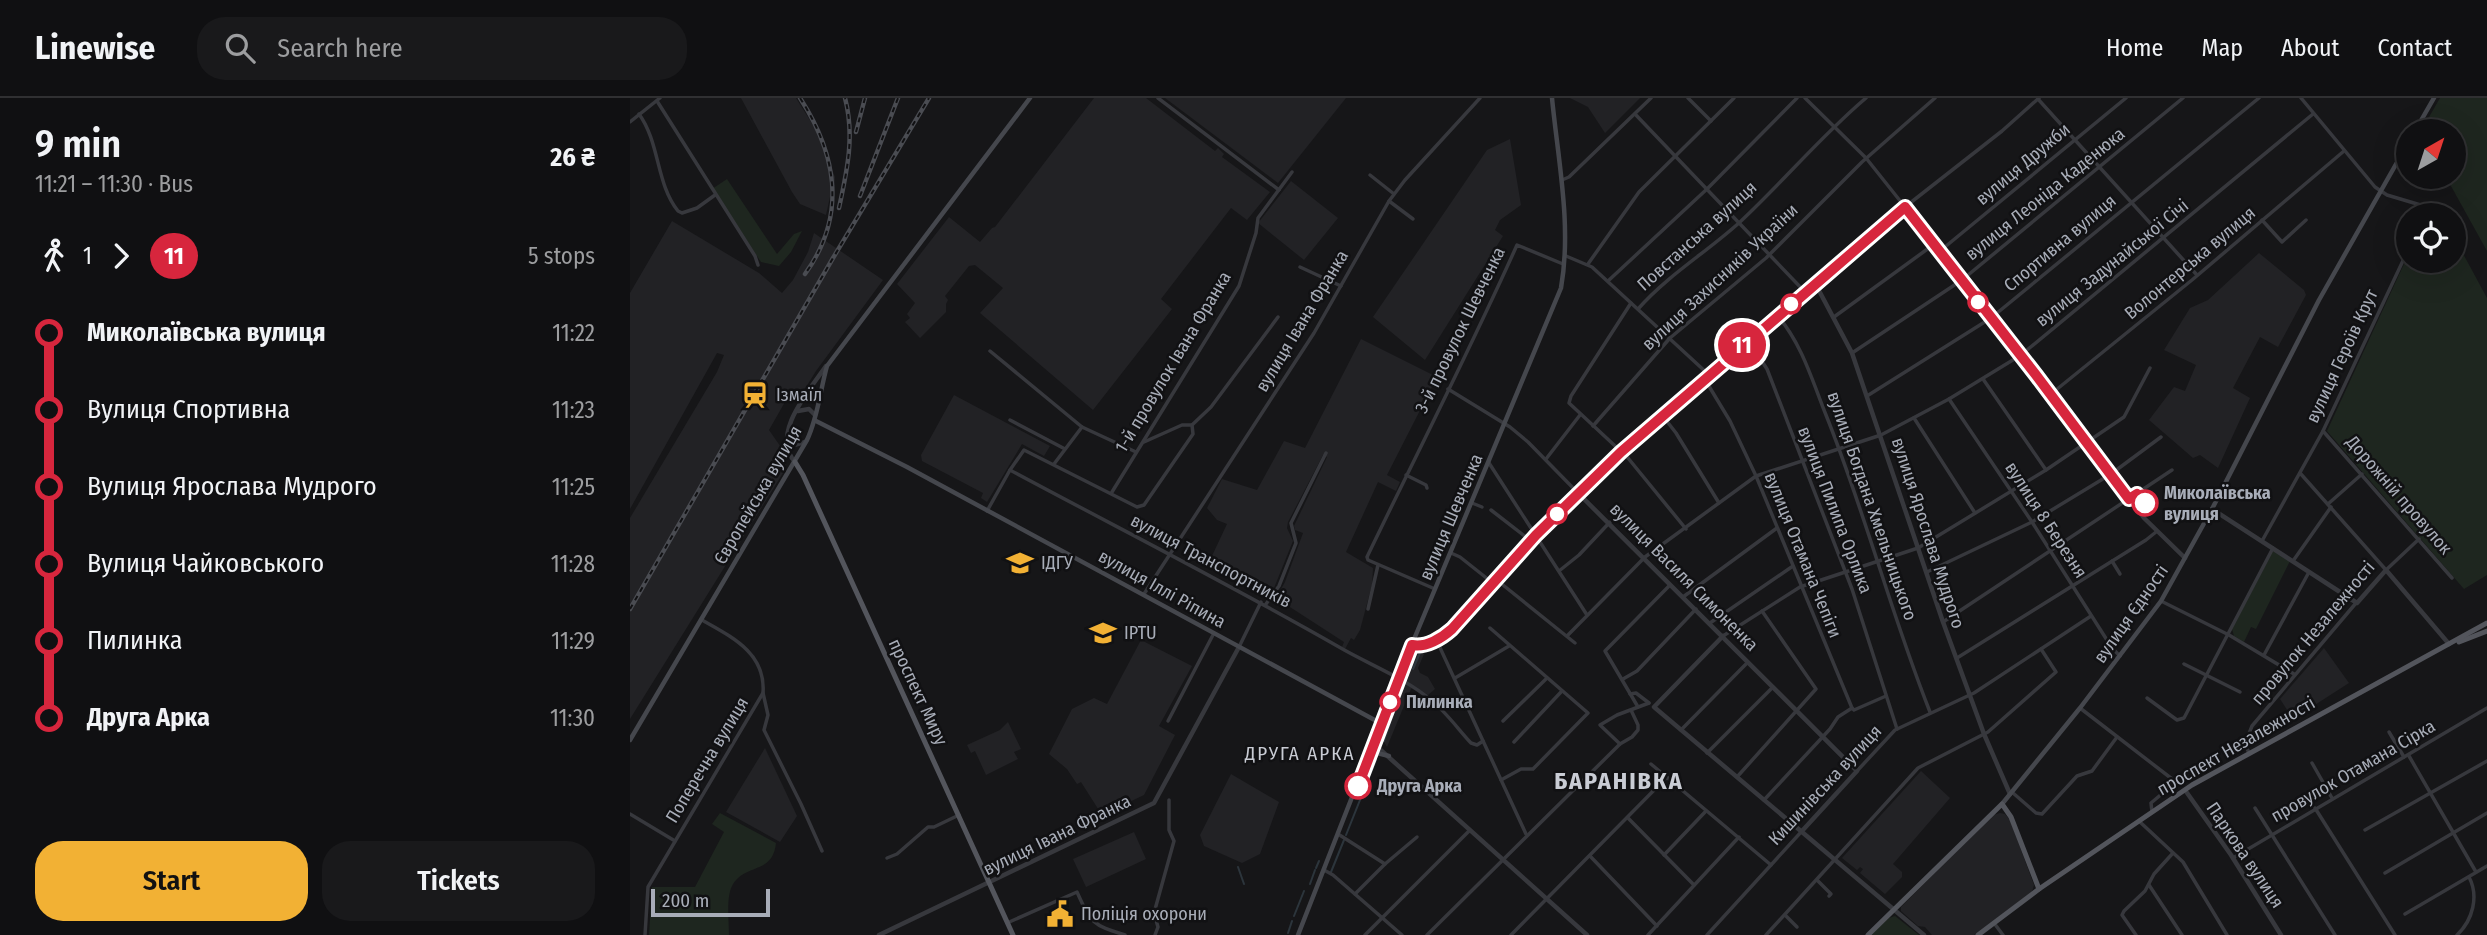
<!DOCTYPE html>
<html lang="en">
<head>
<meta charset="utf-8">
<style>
  body { margin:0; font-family:"Fira Sans Condensed",sans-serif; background:#19191b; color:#f1f3f6; height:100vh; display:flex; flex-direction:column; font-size:26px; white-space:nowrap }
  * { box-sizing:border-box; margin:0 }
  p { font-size:23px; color:#9c9d9f }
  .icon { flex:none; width:38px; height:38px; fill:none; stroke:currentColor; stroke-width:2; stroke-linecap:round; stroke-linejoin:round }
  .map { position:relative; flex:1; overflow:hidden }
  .drawer { display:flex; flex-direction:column; background:#101012; width:630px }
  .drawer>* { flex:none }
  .badge { padding:0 14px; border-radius:23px; font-size:24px; line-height:46px }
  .needle { width:46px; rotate:39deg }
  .tools { position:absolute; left:1766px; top:21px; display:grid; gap:14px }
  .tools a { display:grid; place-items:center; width:70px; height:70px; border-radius:50%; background:#101012; box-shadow:0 7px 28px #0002,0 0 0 2px #303032; font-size:35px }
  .scale { position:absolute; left:21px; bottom:18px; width:119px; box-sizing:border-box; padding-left:7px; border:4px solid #a8adb8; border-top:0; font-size:19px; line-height:24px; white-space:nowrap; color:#a8adb8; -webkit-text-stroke:5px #111113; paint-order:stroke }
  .map>.badge { position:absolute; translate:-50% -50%; box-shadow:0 0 0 4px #fff }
  .legs { display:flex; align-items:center; gap:10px; height:77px; padding:0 35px; font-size:23px }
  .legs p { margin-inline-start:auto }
  .summary { display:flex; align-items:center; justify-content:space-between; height:119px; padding:0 35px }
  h1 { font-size:38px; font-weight:600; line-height:52px }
  .action { display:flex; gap:14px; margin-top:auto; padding:14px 35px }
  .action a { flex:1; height:80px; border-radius:28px; background:#f2b134; color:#111; font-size:28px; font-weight:600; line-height:80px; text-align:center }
  .action a+a { background:#19191b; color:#f1f3f6 }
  ul { padding:0 35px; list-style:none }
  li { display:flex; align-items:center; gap:24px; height:77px; font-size:26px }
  li i { display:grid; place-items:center; width:10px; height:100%; margin:0 9px; background:currentColor }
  li i::after { content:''; width:18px; height:18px; margin:-9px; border:5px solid; border-radius:50%; background:#101012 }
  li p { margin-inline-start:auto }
  li:first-child i { background:linear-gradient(#0000 50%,currentColor 0) }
  li:last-child i { background:linear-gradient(currentColor 50%,#0000 0) }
  header { display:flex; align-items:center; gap:42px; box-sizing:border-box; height:98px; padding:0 35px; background:#101012; border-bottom:2px solid #303032 }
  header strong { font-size:33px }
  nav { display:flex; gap:38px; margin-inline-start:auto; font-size:24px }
  .search { width:490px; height:63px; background:#19191b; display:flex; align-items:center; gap:18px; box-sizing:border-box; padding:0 24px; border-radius:28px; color:#9c9d9f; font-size:26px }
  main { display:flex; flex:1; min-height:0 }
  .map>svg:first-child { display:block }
</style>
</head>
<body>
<header>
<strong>Linewise</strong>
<div class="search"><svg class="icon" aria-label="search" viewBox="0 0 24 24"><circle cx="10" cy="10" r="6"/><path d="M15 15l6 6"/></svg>Search here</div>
<nav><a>Home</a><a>Map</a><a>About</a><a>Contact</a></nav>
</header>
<main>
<section class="drawer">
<div class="summary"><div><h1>9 min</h1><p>11:21 – 11:30 · Bus</p></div><b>26 ₴</b></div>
<div class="legs"><svg class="icon" aria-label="walk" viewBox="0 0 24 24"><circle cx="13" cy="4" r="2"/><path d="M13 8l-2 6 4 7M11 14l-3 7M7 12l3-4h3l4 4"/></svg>1<svg class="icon" aria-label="forward" viewBox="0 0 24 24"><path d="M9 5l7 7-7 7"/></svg><b class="badge" style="background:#d7263d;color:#fff">11</b><p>5 stops</p></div>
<ul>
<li><i style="color:#d7263d"></i><b>Миколаївська вулиця</b><p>11:22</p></li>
<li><i style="color:#d7263d"></i><span>Вулиця Спортивна</span><p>11:23</p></li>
<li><i style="color:#d7263d"></i><span>Вулиця Ярослава Мудрого</span><p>11:25</p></li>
<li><i style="color:#d7263d"></i><span>Вулиця Чайковського</span><p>11:28</p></li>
<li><i style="color:#d7263d"></i><span>Пилинка</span><p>11:29</p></li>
<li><i style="color:#d7263d"></i><b>Друга Арка</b><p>11:30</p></li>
</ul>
<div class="action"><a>Start</a><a>Tickets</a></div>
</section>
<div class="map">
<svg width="1857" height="837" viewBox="0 0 1857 837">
  <rect width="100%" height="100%" fill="#161618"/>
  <g fill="#222225">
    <path d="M111,0H166L188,35L205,79L204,100L200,99L196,117L170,106L162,94Z"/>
    <path d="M464,0H516L585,53L588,50L594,56L592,59L640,94L617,122L601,110L531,201L542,211L463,312L350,215L373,190L345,167L339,168L315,198L318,202L316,206V214L290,240L275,224L280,220L277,216L285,205L267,186L319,119L350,144L362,130L365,129Z"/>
    <path d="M535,0H716L648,85Z"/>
    <path d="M940,0H1010L975,35L958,9Z"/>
    <path d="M880,41L891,107L870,122L865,132L873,138L795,262L743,219L857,52Z"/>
    <path d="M661,83L708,120L674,162L628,125Z"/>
    <path d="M42,123L129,175L152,195L163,182L178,154L184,135L253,182L186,273L168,302L159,297L139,332L155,355L157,362L153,375L0,621V420L87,274L94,257L87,255L0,411V195Z"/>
    <path d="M1629,155L1674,192L1676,197L1648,249L1630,239L1603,290L1620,300L1588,370L1570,357L1563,360L1519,322L1544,289L1555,293L1566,267L1534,252L1560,210L1578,202Z"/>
    <path d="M731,241L807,279L757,377L770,384L766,393L748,384L716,454L743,470L742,487L730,532L724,542L721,540L715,551L712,549L714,544L646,500L655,484L673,435L665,432L664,428L697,359L693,357L658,424L657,430L663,443L644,490L581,460L597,426L587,422L577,410L592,381L627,392L654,343L675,350Z"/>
    <path d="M324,297L420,348L414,358L392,346L357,404L351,400L353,395L292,363L291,357Z"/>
    <path d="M511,542L562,568L529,628L545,637L514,697L472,717L451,684L447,686L437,671L419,656L442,611L464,600L477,606Z"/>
    <path d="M798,547L788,570L790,575L798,579L805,591L798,597L784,588L781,591L757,649L753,642V636L782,558L785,552Z"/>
    <path d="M1694,550L1719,585L1663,621L1650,601Z"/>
    <path d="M378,624L391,651L384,654L388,661L356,677L345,653L341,655L337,647L370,632Z"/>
    <path d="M135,650L167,718L150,744L96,714Z"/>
    <path d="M1291,673L1320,700L1263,766L1272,774V779L1255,796L1230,775L1233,771L1230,769L1227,772L1212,760Z"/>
    <path d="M601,676L649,704L630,756L612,765L574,748L570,737Z"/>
    <path d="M1370,715L1375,716L1380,722L1404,787L1402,794L1344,837H1302L1295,829L1288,828L1271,813V809L1363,717Z"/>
    <path d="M504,734L516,761L456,789L443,761Z"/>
  </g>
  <g fill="#1e261f">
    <path d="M1810,0H1857V153L1816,79H1824V33H1791Z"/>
    <path d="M97,81L147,156L164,136L172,133L161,154L149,168L131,164L82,91Z"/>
    <path d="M1824,139L1857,200V477L1834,491L1697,333L1774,166L1784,163H1824Z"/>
    <path d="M1643,453L1660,463L1626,531L1621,529L1614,544L1604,538L1602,531Z"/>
    <path d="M90,715L146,745C143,777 114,765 102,788C96,800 99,823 99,837H19L22,789H65L94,734L82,726Z"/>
    <path d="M1265,818L1289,837H1241L1259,820Z"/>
  </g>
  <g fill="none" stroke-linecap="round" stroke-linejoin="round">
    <g stroke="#2c353c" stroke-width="2">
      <path d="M783,571L793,548"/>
      <path d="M754,643L760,625"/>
      <path d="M716,737L746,662"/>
      <path d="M608,769L614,786"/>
      <path d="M686,770L689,763"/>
      <path d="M701,774L714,742"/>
      <path d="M680,786L685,772"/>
      <path d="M664,818L674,793"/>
      <path d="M658,835L662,823"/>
    </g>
    <g stroke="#37383d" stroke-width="3.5">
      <path d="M528,0L649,92"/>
      <path d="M1058,0L1081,23"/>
      <path d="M1175,0L1236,60L1275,109L1372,33L1409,0"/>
      <path d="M1671,0L1745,89L1757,97L1794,108V117"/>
      <path d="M1408,1L1567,177"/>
      <path d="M27,3L125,158L128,167"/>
      <path d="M9,16C30,45 26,86 48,113L52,115L67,110L85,97"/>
      <path d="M1005,16L1175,194"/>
      <path d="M0,24L30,0"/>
      <path d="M740,77L764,96"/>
      <path d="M932,82L939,79L1021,0"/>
      <path d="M759,103L783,121"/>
      <path d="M1632,122L1652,144L1676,122"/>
      <path d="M1310,153L1496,0"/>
      <path d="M936,158L962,169L1078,276"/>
      <path d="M958,166L1009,94L1104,0"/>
      <path d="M670,169L711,188"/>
      <path d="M978,183L1077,91L1167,0"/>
      <path d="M1001,205L941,298L939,305L998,360L1056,431"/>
      <path d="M1008,211C1038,177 1077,154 1110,124C1153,84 1191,38 1236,0"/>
      <path d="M1147,217C1172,246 1182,282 1196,317C1235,414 1261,516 1300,614"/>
      <path d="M1204,219L1303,147"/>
      <path d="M1118,242L1137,271L1222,491L1267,631"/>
      <path d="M360,253L452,329L506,354"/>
      <path d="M1222,255L1332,182L1553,0"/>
      <path d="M1074,280L1100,323L1126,378L1222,610"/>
      <path d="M1353,281L1416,372"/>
      <path d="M818,291L880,329L898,344L948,395"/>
      <path d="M1421,296L1562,182L1714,53"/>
      <path d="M1237,298L1361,220L1629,0"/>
      <path d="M1319,301L1402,424L1482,550L1490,558"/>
      <path d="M1032,317L1046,335L1089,405"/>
      <path d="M1284,320L1345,415"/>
      <path d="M380,322L435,351"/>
      <path d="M963,328L1040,240L1136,160L1232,64L1305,0"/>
      <path d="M1693,333L1822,480"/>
      <path d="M514,344L552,327H562"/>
      <path d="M916,361L950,317"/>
      <path d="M859,365L957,517"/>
      <path d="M424,366L452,329"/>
      <path d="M380,372C490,431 601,487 709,549C738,566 775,580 801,602C816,614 828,631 841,645L847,647L853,643"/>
      <path d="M1670,375L1756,472L1789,441"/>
      <path d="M776,377L796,387L797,390"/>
      <path d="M482,394L609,188L626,135L628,120L662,74"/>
      <path d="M842,405L852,409"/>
      <path d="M1698,406L1732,376"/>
      <path d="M861,412L901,443"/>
      <path d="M357,413L380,372L394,352L507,409L514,407L563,336L562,327L581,309L648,219"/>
      <path d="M1632,443L1693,333L1778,152"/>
      <path d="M821,455L830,459L864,486"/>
      <path d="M1482,463L1490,476"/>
      <path d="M1663,463L1701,409"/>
      <path d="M929,473L949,457L980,424"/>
      <path d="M1297,474L1402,424L1481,376L1531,339"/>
      <path d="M868,483L945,545"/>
      <path d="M805,491L738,462L737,459C787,355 840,252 887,147L933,166"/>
      <path d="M514,496L684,235L759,103L775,82L850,0"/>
      <path d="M1053,499L1147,430"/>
      <path d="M1531,503L1599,537L1664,576"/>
      <path d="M636,506L649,488L666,445L661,425L696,355"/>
      <path d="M738,511L748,467"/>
      <path d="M1313,524L1542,372"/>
      <path d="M1080,525L1163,468"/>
      <path d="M860,530L958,615L903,671H891L871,682"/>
      <path d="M937,538L1015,459L1126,378L1251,337L1319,301L1391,257L1683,16"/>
      <path d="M1093,538L1170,489L1288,450L1416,372L1494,319L1520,270"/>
      <path d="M806,541L896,736"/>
      <path d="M609,549L631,504"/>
      <path d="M1634,557L1679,474"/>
      <path d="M1327,560L1516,442L1526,434"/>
      <path d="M1554,566L1610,594"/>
      <path d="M825,580L879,548"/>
      <path d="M993,581L1007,573L1066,511"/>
      <path d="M133,595L138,617L134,632L171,706L192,753"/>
      <path d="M1000,596L1006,595L1019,605"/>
      <path d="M1517,600L1547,622L1554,620L1643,450"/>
      <path d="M1008,609L975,553L1040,487"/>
      <path d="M1450,610L1546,684L1521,705L1522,714"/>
      <path d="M538,623L584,535"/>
      <path d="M873,623L916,581"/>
      <path d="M1051,632L1118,564"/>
      <path d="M1759,634L1774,659"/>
      <path d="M884,644L931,594"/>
      <path d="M990,646L970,627L987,617L1019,605"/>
      <path d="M1077,655L1143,589"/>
      <path d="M1619,655L1615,646L1622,628L1726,505"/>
      <path d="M1779,658L1846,774"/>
      <path d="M1682,665L1702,700"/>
      <path d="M1021,666L1141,767"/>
      <path d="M1227,673L1265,632L1344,595L1461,518"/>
      <path d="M1107,679L1186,591L1132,513"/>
      <path d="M1383,695L1406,715L1412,716L1447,678L1462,673L1487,639"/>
      <path d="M1134,702L1200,631L1208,619L1222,610L1224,612L1256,598"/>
      <path d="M1625,710L1705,837"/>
      <path d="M1685,710L1765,837"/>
      <path d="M0,716L45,743"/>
      <path d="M998,720L1064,787"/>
      <path d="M1510,724L1553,764L1597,837"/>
      <path d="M1735,732L1857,663"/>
      <path d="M708,736L755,766"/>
      <path d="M1034,757L1076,713"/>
      <path d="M960,758L1027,828"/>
      <path d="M257,760L267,756L298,729H304L329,717"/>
      <path d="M1603,760L1857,610"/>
      <path d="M694,772L703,777L772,837"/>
      <path d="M1755,775L1857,715"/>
      <path d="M1187,782L1201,796L1199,798"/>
      <path d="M1519,787L1552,837"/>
      <path d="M725,796L755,766L787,739"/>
      <path d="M1775,816L1857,768"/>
      <path d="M1155,817L1167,829"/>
      <path d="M377,825L447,794C461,825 462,827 495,837"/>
      <path d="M1364,825L1373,837"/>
      <path d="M15,837L18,789L133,595C136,555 102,539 72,522"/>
      <path d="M525,837L528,829L524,815L544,743L539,732V702"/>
      <path d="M735,837L840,732"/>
      <path d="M797,837L990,646L1002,639L1008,632V627L1001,612"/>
      <path d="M881,837L1037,679"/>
      <path d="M1018,837L1109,739"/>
      <path d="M1077,837L1172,733"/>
      <path d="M1136,837L1288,670L1358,634L1426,574L1411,551"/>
      <path d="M1506,837L1492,817L1494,813L1515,793L1524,776L1543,755"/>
      <path d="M1827,837C1843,822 1849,798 1839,779"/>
    </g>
    <g stroke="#37383d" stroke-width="4.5">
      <path d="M1185,185L1222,255L1313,524L1354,636L1380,696"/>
      <path d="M168,313L179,311L185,317"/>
      <path d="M157,340L164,347L175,344"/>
      <path d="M165,364C140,336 179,293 196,268"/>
      <path d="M948,395L1227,673L1172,733"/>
      <path d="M1582,411L1727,505L1756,472L1819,546"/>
      <path d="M1093,538L1024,609L1294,837"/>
      <path d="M782,546C818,555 882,462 906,437C948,392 994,350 1041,309C1117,241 1196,175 1275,109L1391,257L1514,420L1555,460"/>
      <path d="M744,646L957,837"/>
      <path d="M1555,692L1601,757L1651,837"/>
      <path d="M249,837L524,705L609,549"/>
    </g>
    <g stroke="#45474d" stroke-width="4.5">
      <path d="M1785,33L1804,0"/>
      <path d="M186,323L277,369L752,626"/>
      <path d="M0,642L177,342C188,319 190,293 197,268L400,0"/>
      <path d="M739,661L747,655L759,658"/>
      <path d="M1372,706L1450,610L1531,503L1582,411L1689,202L1778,45"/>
      <path d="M668,837L782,546L931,190C942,128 928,62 922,0"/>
    </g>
    <g stroke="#53555c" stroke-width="5">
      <path d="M165,364L173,377L383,837"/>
      <path d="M1829,544L1857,533"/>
      <path d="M1238,837L1372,706L1381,719L1409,791"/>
      <path d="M1348,837L1409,791L1562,687L1857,525"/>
    </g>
    <defs>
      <g id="rail">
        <path d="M170,0C207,57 217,118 175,176"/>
        <path d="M226,34L235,0"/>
        <path d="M230,98L268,0"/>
        <path d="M209,110C217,73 225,38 215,0"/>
        <path d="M0,511L203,160L299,0"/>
      </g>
    </defs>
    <use href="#rail" stroke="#4a4c52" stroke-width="4.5"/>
    <use href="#rail" stroke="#111113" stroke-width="2" stroke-dasharray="5" stroke-linecap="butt"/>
  </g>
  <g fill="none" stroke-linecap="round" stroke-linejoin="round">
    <defs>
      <path id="line-1" d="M728,688L782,547C796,550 812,540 822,531L906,437L991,354L1275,109L1406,277L1499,401L1507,396L1515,405"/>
    </defs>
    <use href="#line-1" stroke="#fff" stroke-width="16"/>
    <use href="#line-1" stroke="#d7263d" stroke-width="10"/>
  </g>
  <defs>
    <symbol id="station-bare" viewBox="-9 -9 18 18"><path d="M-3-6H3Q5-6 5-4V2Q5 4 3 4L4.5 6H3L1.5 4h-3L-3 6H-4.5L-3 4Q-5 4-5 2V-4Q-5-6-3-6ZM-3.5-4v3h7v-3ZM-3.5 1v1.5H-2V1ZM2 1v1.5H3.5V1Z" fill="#f2b134" stroke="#111113" stroke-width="2.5" paint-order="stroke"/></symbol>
    <symbol id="university-bare" viewBox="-9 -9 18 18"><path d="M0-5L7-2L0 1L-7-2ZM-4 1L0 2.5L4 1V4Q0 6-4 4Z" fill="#f2b134" stroke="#111113" stroke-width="2.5" paint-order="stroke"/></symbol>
    <symbol id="civic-bare" viewBox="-9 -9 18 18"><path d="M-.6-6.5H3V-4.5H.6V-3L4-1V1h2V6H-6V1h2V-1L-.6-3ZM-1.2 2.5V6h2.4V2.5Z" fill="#f2b134" stroke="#111113" stroke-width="2.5" paint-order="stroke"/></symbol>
  </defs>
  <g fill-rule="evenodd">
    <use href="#station-bare" x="106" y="278" width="38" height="38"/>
    <use href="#university-bare" x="371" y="446" width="38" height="38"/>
    <use href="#university-bare" x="454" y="516" width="38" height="38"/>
    <use href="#civic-bare" x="411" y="797" width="38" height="38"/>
  </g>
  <g fill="#fff" stroke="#d7263d" stroke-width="3.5">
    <circle cx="1348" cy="204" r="9"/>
    <circle cx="1161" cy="206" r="9"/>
    <circle cx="1515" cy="405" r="12"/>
    <circle cx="927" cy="416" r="9"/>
    <circle cx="760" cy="604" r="9"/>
    <circle cx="728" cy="688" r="12"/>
  </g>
  <g text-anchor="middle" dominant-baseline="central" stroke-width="5" stroke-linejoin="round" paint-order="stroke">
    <g font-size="18" fill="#a8adb8" stroke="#111113">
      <text transform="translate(1393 66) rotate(-40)">вулиця Дружби</text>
      <text transform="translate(1415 96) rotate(-39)">вулиця Леоніда Каденюка</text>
      <text transform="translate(1067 138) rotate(-42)">Повстанська вулиця</text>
      <text transform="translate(1430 145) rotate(-40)">Спортивна вулиця</text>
      <text transform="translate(1482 165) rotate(-39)">вулиця Задунайської Січі</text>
      <text transform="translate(1560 165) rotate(-40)">Волонтерська вулиця</text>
      <text transform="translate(1090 179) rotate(-43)">вулиця Захисників України</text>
      <text transform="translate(672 223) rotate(-59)">вулиця Івана Франка</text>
      <text transform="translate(830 232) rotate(-64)">3-й провулок Шевченка</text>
      <text transform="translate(1712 258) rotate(-65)">вулиця Героїв Крут</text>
      <text transform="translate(543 264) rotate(-59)">1-й провулок Івана Франка</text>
      <text transform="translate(128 397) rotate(-60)">Європейська вулиця</text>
      <text transform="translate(1769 397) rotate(49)">Дорожній провулок</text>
      <text transform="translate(1242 408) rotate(71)">вулиця Богдана Хмельницького</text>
      <text transform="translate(1205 412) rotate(69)">вулиця Пилипа Орлика</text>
      <text transform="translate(821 419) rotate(-67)">вулиця Шевченка</text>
      <text transform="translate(1416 422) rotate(57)">вулиця 8 Березня</text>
      <text transform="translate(1298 435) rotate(72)">вулиця Ярослава Мудрого</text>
      <text transform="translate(1173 457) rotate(68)">вулиця Отамана Чепіги</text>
      <text transform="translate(581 463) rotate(28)">вулиця Транспортників</text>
      <text transform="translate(1054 479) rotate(45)">вулиця Василя Симоненка</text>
      <text transform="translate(532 491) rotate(29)">вулиця Іллі Ріпина</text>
      <text transform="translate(1501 516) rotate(-55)">вулиця Єдності</text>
      <text transform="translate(1683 535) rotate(-50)">провулок Незалежності</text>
      <text transform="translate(288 594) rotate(65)">проспект Миру</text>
      <text transform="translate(1606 648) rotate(-30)">проспект Незалежності</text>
      <text transform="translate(77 662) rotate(-59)">Поперечна вулиця</text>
      <text transform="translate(1723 673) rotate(-30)">провулок Отамана Сірка</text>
      <text transform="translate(1195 687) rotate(-47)">Кишинівська вулиця</text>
      <text transform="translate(427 737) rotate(-26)">вулиця Івана Франка</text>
      <text transform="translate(1615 757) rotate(56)">Паркова вулиця</text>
    </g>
    <g font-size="18" fill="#a8adb8" stroke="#111113" text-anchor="start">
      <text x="146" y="297">Ізмаїл</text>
      <text x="411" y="465">ІДГУ</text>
      <text x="494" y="535">IPTU</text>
      <text x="451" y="816">Поліція охорони</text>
    </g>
    <g font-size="18" font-weight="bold" fill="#a8adb8" stroke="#111113" text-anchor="start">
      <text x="1534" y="395">Миколаївська<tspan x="1534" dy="21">вулиця</tspan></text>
      <text x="776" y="604">Пилинка</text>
      <text x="747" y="688">Друга Арка</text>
    </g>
    <g font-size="19" letter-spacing="2" fill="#c9ccd4" stroke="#111113">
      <text x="670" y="655">ДРУГА АРКА</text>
    </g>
    <g font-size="24" font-weight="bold" letter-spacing="2" fill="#c9ccd4" stroke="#111113">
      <text x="989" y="683">БАРАНІВКА</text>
    </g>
  </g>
</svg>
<div class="tools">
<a><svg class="needle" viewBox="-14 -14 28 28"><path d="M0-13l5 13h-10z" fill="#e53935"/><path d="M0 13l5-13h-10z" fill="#9c9d9f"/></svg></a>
<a><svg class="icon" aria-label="locate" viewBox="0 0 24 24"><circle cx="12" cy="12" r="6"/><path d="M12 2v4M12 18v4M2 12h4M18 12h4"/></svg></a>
</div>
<div class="scale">200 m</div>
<b class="badge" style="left:1112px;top:247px;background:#d7263d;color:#fff">11</b>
</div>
</main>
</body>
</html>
